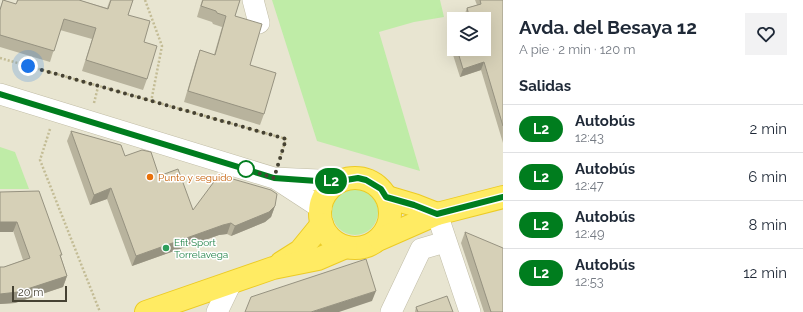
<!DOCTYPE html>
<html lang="es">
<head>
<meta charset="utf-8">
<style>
  body { margin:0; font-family:Raleway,sans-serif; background:#f2f2f3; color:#1f2937; height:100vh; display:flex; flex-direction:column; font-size:15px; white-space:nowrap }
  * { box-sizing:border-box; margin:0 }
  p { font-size:13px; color:#747a83 }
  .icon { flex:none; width:22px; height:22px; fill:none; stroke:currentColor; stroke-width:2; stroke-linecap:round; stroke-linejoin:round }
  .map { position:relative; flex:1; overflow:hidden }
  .drawer { display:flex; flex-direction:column; background:#fff; width:300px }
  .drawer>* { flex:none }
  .badge { padding:0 8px; border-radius:13px; font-size:14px; line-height:26px }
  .fabs { position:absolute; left:447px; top:12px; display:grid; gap:8px }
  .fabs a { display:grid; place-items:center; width:44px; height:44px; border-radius:0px; background:#fff; box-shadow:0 4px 16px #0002; font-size:20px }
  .scale { position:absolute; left:12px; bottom:10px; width:55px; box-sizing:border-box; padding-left:4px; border:2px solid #464233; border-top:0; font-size:11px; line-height:14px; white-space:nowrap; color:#464233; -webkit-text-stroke:3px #fff; paint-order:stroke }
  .you { position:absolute; width:20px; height:20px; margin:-10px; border:3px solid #fff; border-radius:50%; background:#1a73e8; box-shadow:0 0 0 6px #1a73e833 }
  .map>.badge { position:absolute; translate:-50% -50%; box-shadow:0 0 0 2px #fff }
  h2 { padding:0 16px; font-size:15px; line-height:36px }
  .round { display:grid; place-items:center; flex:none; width:42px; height:42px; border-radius:0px; background:#f2f2f3 }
  .headline { display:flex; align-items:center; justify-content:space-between; height:68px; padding:0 16px }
  h1 { font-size:19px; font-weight:700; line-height:30px }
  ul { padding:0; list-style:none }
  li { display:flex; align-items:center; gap:12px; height:48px; padding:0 16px; border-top:1px solid #e0e1e3 }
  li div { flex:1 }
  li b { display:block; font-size:15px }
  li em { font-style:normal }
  li .badge { min-width:44px; font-weight:700; text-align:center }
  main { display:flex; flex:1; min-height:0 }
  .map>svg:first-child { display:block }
</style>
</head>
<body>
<main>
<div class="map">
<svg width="503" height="312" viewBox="0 0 503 312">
  <rect width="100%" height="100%" fill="#f3f2e3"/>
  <path fill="#e8e5d1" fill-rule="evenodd" d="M0,0H503V312H0ZM454,19H484V49H454Z"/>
  <g fill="#bfeca7">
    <path d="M272,0H440L444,17L414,22L379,32L420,171L317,141Z"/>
    <path d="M0,147L15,152L29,189H0Z"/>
    <circle cx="355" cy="212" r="23"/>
  </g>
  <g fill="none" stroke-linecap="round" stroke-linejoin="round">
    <defs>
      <g id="minor">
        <path d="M253,0L259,23"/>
        <path d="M0,94L274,178L340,181"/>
        <path d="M278,180L321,208"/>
        <path d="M437,214L470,312"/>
        <path d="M217,312L231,283"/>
        <path d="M391,312L421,249L445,242"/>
      </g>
      <g id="highway">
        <circle cx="355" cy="213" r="35"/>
        <path d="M387,197L414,205L437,214"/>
        <path d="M380,239L437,214L503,197"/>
        <path d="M281,263L300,251L322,224"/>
        <path d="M146,312L273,268L318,259L346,247"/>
      </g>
    </defs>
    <use href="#minor" stroke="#c0bca5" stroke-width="22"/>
    <use href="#highway" stroke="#eccb24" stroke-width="24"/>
    <g stroke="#c3bc95" stroke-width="2.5" stroke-dasharray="2 2" stroke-linecap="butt">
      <path d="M145,0L162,46L151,102"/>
      <path d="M0,58L286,139L280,158"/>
      <path d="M94,103L98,87"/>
      <path d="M50,129L40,160L100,312"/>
    </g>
    <use href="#minor" stroke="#fff" stroke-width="21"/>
    <use href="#highway" stroke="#ffeb63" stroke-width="22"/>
  </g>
  <g fill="#b8b39d">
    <path d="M3,0L16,4L17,0H79L107,8L110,0H133L128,15L144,42L147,79L143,90L82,71L92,39L60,30L50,62L0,47V8Z"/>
    <path d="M202,0H240L235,16L264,114L260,125L184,102L196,61L200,50L214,55L222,27L213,24L212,22L197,17Z"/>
    <path d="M475,0H503V143L481,70L460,77L448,39L451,31L454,30V49H484V19H465L464,16L467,8L477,5Z"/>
    <path d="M71,131L125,156L159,176L193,210L275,206L271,217L265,222L231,236L227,234L219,235L132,266L107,199L90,205L67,141Z"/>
    <path d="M0,192L61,257L67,276L63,287L15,303L0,304V267H4L23,260Z"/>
    <path d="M465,232L503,312H484L461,243Z"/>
    <path d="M416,307L453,312H415Z"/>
  </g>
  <g fill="#969280">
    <path d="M484,62L481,70L460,77L463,69Z"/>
    <path d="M111,188L107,199L90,205L94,195Z"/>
    <path d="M275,206L271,217L265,222L231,236L235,226Z"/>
    <path d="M0,222H17L13,232H0Z"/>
    <path d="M231,223L227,234L219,235L132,266L136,256L223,225Z"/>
    <path d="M67,276L63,287L15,303L0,304V294Z"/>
    <path d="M376,291L372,301L339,312H311Z"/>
  </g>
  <g fill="#d6d0b7" stroke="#969280">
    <path d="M3,0L16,4L18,0H79L108,9L111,0H133L128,15L150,21L144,42L157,46L147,79L86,60L96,28L64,19L54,51L0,35V10Z"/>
    <path d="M203,0H240L235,16L262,24L250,65L276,73L264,114L188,91L200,50L215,55L226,16L217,13L216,11L201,6Z"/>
    <path d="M480,0H503V126L484,62L463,69L457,49H484V19H470L467,8L481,4Z"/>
    <path d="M454,30V41L451,31Z"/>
    <path d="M71,131L121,145L125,156L142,150L151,152L159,176L178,169L193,210L219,175L271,190L277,194L275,206L269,212L235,226L231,223L223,225L136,256L111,188L94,195Z"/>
    <path d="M39,191L62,255H60L67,276L18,292L0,294V267H4L30,258L17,222H0V192Z"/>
    <path d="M465,232L503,248V312H491Z"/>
    <path d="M366,259L376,291L311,312H245L251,297Z"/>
    <path d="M447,296L453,312H418L416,307Z"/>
  </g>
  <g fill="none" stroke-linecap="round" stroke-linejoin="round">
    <defs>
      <path id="line" d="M0,94L274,178L317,181H340L358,178L366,180L381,189L386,197L414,205L437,214L503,197"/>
    </defs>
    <use href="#line" stroke="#fff" stroke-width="9"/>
    <use href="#line" stroke="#007d1e" stroke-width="6"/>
    <path stroke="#464233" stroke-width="4" stroke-dasharray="0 7.2" d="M28,66L286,139L274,178L246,169"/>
  </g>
  <circle fill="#fff" stroke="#007d1e" stroke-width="2" cx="246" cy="169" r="8"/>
  <circle fill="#e8710a" stroke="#fff" stroke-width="1.5" cx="150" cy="177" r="4"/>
  <circle fill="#2e9e5b" stroke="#fff" stroke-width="1.5" cx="166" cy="248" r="4"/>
  <g text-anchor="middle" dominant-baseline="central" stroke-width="3" stroke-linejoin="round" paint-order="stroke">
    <g font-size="10" fill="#c56008" stroke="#fff" text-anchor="start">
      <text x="158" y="177">Punto y seguido</text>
    </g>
    <g font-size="10" fill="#27864d" stroke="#fff" text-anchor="start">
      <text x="174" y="242">Efit Sport<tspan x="174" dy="12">Torrelavega</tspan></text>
    </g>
  </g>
</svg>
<div class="fabs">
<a><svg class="icon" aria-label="layers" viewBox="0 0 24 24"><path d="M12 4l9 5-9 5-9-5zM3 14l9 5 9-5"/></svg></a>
</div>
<div class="scale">20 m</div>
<div class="you" style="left:28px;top:66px"></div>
<b class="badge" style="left:331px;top:181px;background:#007d1e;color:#fff">L2</b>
</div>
<section class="drawer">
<div class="headline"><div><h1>Avda. del Besaya 12</h1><p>A pie · 2 min · 120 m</p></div><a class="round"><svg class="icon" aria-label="heart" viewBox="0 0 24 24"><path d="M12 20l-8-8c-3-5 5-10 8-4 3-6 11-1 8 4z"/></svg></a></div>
<h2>Salidas</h2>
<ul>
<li><span class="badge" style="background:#007d1e;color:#fff">L2</span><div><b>Autobús</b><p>12:43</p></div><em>2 min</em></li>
<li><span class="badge" style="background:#007d1e;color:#fff">L2</span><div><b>Autobús</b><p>12:47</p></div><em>6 min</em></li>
<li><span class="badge" style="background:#007d1e;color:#fff">L2</span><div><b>Autobús</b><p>12:49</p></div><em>8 min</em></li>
<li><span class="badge" style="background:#007d1e;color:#fff">L2</span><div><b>Autobús</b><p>12:53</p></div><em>12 min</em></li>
</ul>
</section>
</main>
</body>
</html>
